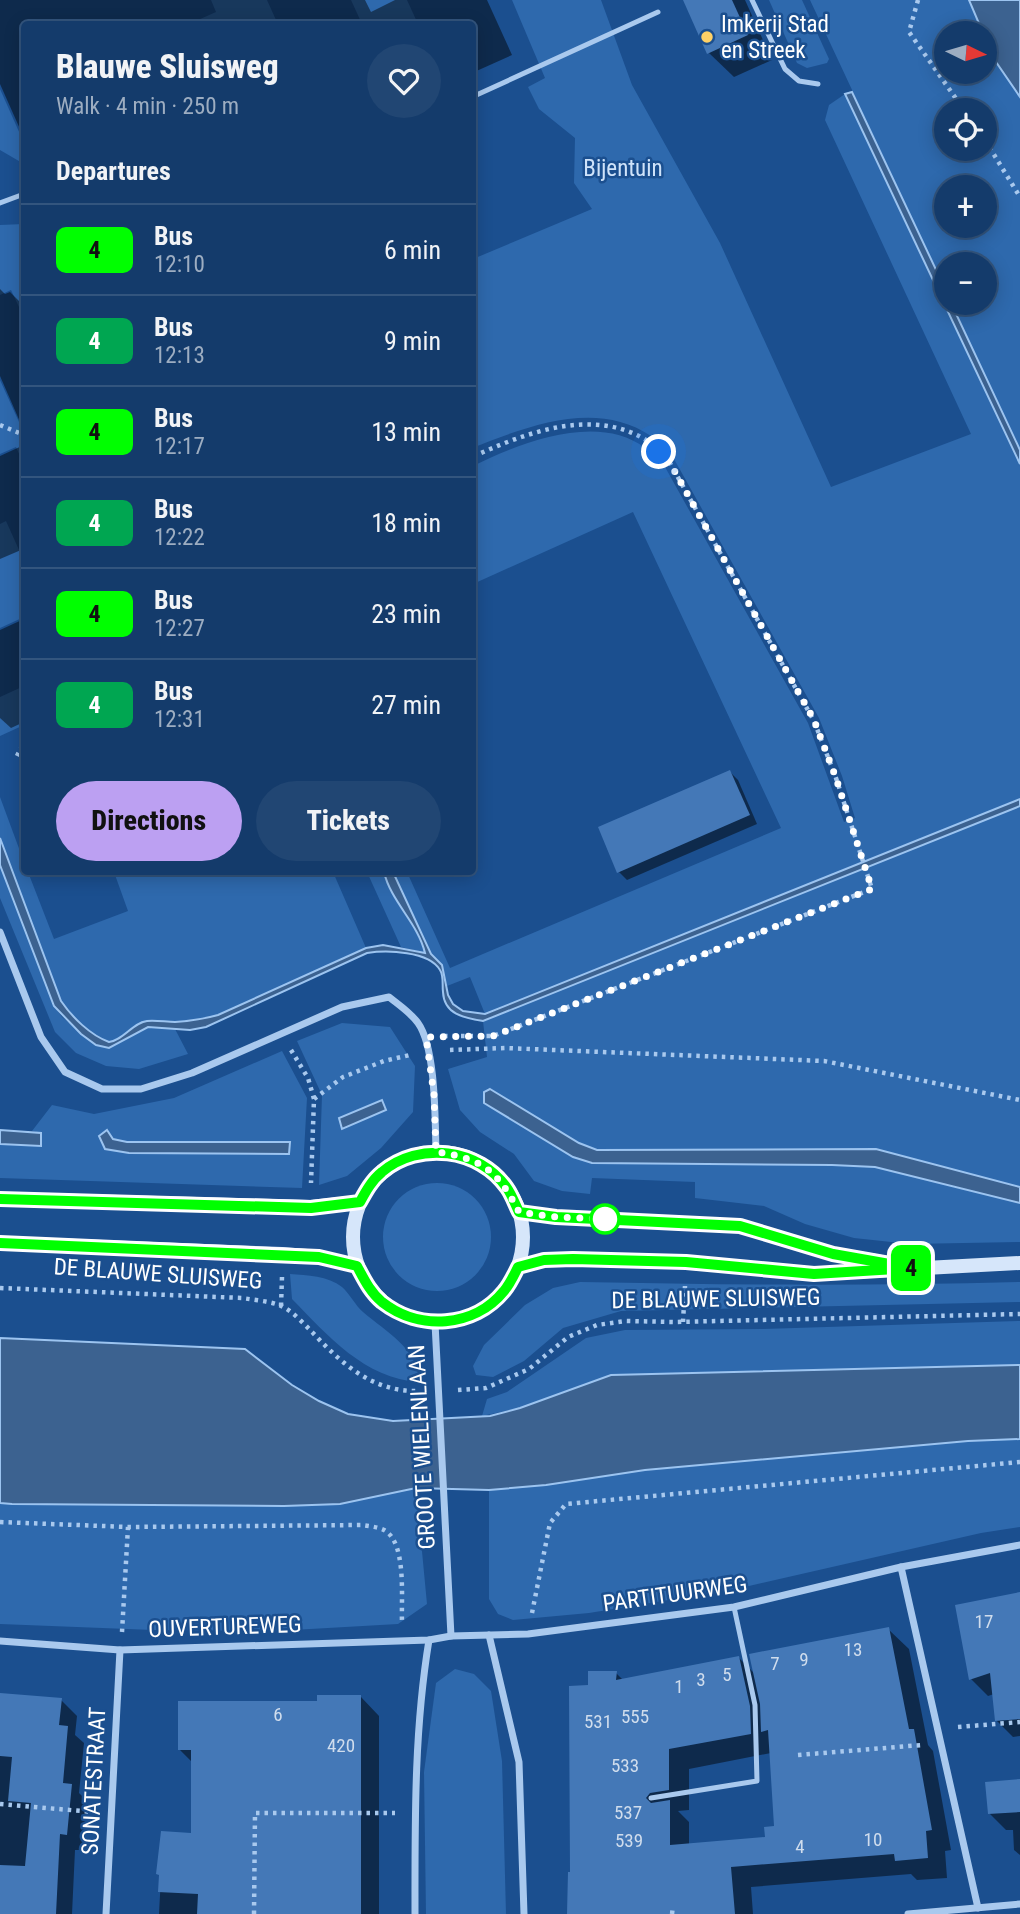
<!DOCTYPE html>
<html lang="en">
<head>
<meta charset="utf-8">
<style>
  body { margin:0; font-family:"Roboto Condensed",sans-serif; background:#214673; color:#f1f3f6; height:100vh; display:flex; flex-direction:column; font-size:26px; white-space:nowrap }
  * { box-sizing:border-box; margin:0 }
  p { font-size:23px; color:#9dadc1 }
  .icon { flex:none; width:38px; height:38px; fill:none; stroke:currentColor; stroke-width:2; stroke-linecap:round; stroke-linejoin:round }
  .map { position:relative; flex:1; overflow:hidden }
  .panel { position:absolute; left:21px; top:21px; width:455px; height:854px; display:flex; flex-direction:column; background:#143b6b; border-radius:7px; box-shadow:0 4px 18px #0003,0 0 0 2px #33557e }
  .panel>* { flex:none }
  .badge { padding:0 14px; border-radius:10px; font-size:24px; line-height:46px }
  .needle { width:46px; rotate:95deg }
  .buttons { position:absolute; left:934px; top:21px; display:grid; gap:14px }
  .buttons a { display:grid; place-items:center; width:63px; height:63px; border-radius:50%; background:#143b6b; box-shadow:0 4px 18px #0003,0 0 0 2px #33557e; font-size:35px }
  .you { position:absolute; width:35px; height:35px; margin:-18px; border:5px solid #fff; border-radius:50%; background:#1a73e8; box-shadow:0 0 0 10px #1a73e833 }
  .map>.badge { position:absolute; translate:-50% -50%; box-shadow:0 0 0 4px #fff }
  h2 { padding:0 35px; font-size:26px; line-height:63px }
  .round { display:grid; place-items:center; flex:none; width:74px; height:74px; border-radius:37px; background:#214673 }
  .summary { display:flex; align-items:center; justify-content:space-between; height:119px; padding:0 35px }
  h1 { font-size:33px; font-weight:800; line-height:52px }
  .button { display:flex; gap:14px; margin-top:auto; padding:14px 35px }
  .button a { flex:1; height:80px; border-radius:42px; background:#bca0f2; color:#111; font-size:28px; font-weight:800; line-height:80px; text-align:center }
  .button a+a { background:#214673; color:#f1f3f6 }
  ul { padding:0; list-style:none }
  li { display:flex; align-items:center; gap:21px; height:91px; padding:0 35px; border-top:2px solid #33557e }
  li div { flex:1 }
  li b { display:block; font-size:26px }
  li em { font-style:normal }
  li .badge { min-width:77px; font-weight:700; text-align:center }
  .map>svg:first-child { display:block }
</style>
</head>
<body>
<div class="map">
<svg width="1020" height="1914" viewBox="0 0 1020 1914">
  <rect width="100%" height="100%" fill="#1b4f8f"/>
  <g fill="#2e69ad" fill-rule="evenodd">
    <path d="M211,0H267L276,20L266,24H189L216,12Z"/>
    <path d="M351,0H407L418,24H362Z"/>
    <path d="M512,0H601L632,85L720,243L831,487L971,434L825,120L829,105L845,94L1020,464V799L485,1014L470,977L447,986L442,965L431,954L393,872H407L450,968L781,828L633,512L473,584V466C519,443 598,412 645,448C652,453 658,460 665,467L808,723L844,822L855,818L842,776L819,718L674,459C667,451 659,442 651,436C596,399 528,426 472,448L473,259L592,209L574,183L575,138L539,109L528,87L545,78Z"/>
    <path d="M769,0H802L829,59L827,63L807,68L797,63Z"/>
    <path d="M810,0H1020V450L951,303H985V264H947V293ZM947,33H985V72H947ZM947,110H985V149H947ZM947,187H985V226H947Z"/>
    <path d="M0,89L24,143V164L0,150Z"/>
    <path d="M24,224V305L19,307L11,290L0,295V225Z"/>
    <path d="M0,380L19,422L24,420V465L16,447L0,454Z"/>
    <path d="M6,521L24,561V617L0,628V524Z"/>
    <path d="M24,686V725L0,736V697Z"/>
    <path d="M0,797L24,862V872H28L54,939L128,911L114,872H333L366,948L218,1015L204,1019L175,1022L148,1021L138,1024L114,1042C94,1042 72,1017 61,1001L0,838Z"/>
    <path d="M1020,806V1187L876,1149L597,1150L485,1103L573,1157L875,1167L1020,1203V1242L910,1244L854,1238L805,1224L764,1206L695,1198V1182L592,1178L590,1194L562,1191L534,1181L514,1154L480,1132L460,1110L448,1069L487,1057L483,1021Z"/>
    <path d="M0,865L54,1006L62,1017L96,1045L125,1040L134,1033L148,1027L175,1029L188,1054L139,1069L106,1066L76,1053L55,1032L0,898Z"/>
    <path d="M367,872H384C391,902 416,923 426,953L401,947Z"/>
    <path d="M342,1023L390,1027L415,1066L413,1112L381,1148L347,1176L319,1185L322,1095L297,1041Z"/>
    <path d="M282,1051L307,1098L302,1188L0,1178V1144L41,1145V1133L32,1131L52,1105L94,1114L174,1098ZM107,1131L113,1139L127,1142H290L289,1154L129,1153L105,1149Z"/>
    <circle cx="437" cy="1237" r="54"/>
    <path d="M290,1274C307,1275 328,1276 342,1287C350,1294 355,1305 363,1312C386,1332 418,1348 419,1382C365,1379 327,1335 292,1299Z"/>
    <path d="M580,1282C727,1285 873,1286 1020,1282V1302L621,1311L563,1328L524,1361L493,1377L476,1375L473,1366L484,1345L525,1305L553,1288Z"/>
    <path d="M1020,1321V1365L611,1375L520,1408L482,1416L487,1399L507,1392L586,1338L625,1330L763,1329Z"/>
    <path d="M1020,1439V1527L981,1533L736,1589L589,1613L513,1620L498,1614L489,1599V1490L546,1485L645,1470L968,1441Z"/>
    <path d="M416,1488L427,1604L398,1624L275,1631L153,1630L0,1624V1503L284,1506L340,1504Z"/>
    <path d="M455,1669L474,1674L491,1691L502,1761L506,1914H426L424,1772L436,1683Z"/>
  </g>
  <g fill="#3c6290" stroke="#9cc4f0" stroke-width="2">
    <path d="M969,0H1020V97L994,59L985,33H983Z"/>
    <path d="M852,92L947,293V303H951L1020,450V464L845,94Z"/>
    <path d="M1020,799V806L483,1021C465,1018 444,1015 443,992C442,985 444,976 440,970C429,951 387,950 367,953L206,1027L190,1030L148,1027L109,1048L96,1045L81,1034L54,1006L0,865V838L61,1001C72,1017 90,1035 109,1042C124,1040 132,1023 147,1021C156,1020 166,1022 175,1022C189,1021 204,1019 218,1015L366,948L383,945L425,953C418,923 391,902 384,872H393L431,954L442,965L448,995L453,1004L463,1011L485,1014Z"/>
    <path d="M490,1089L579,1143L597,1150L876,1149L1020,1187V1203L875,1167L832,1165L592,1163L573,1157L484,1103V1092Z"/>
    <path d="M382,1100L386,1110L342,1129L339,1118Z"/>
    <path d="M0,1130L41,1133V1146L0,1144Z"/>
    <path d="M107,1130L113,1139L127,1142H290L289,1154L129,1153L105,1149L99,1136Z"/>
    <path d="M0,1338L245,1349L292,1385L319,1401L348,1414L393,1421L490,1416L520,1408L611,1375L1020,1365V1439L968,1441L645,1470L546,1485L489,1490L416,1488L340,1504L284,1506L12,1504L0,1503Z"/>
  </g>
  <g fill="#0007" fill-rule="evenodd">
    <path d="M0,0H365L371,12L395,0H487L512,55L472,73V24H24V138L0,84Z"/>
    <path d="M685,0H745L772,60L734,77L709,53Z"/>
    <path d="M0,289L5,294L10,292L24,306V431L0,376Z"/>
    <path d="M24,445V557L21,550L0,559V456Z"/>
    <path d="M24,619V722L11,728L0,718V630Z"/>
    <path d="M730,772L738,780L757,824L627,880L619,872Z"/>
    <path d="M1020,1594V1736L1013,1737L996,1720L994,1694L988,1696L971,1679Z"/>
    <path d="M888,1629L909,1649L928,1745L933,1751L951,1850L945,1851L947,1878L917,1880L911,1874L751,1887L753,1914H570L589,1687L616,1673L624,1681L739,1658L756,1675ZM771,1753L776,1828L767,1839L689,1845V1822L678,1811L689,1810V1769Z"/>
    <path d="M0,1695L61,1700L77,1716L75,1735L84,1743L79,1793L87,1801L83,1850H75L72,1914H0Z"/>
    <path d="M361,1697L379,1716V1914H159L161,1876L193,1834V1763L180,1750L319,1703Z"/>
    <path d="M1020,1780V1855L1014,1850L1013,1830H1006L989,1813Z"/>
  </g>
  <g fill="#4478b7">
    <path d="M683,0H732L748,35L707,54Z"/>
    <path d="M730,770L750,815L617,873L598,827Z"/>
    <path d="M1020,1592V1719L995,1721L990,1673L969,1680L955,1605Z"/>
    <path d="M889,1627L909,1729H914L932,1830L926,1831L928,1858L895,1861L894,1854L731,1867L735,1914H567L568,1872H570L569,1686L588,1685V1671H617L616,1680L739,1656L750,1706L751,1734L669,1749V1790L650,1793L646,1798L651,1803L670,1800V1845L765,1837L764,1827L774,1826L768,1730L761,1732L760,1704L749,1654Z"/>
    <path d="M0,1693L62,1698L59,1725L68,1726L63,1783L72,1784L67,1835L60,1834L56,1914H0V1865L25,1866L31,1803L8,1801L12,1757L0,1756Z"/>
    <path d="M317,1695H361V1914H197L198,1894L158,1892L159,1875L156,1874L161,1831L191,1833V1750H178V1701H317Z"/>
    <path d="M1020,1779V1812L988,1814L985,1782Z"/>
  </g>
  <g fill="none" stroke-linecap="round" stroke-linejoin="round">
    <g stroke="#a9c9ee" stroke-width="4.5" stroke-dasharray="3.5 5" stroke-linecap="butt">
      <path d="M918,0L909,32L964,110"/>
      <path d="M985,140L1020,197"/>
      <path d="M0,425L24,435"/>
      <path d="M17,756L24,742"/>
      <path d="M444,1036H493L872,889L836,778L814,721L670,463C662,455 655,446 646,440C592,407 525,433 472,457"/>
      <path d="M291,1050L308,1078L314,1099L311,1183"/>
      <path d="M450,1050L505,1048L824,1061L1020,1100"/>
      <path d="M314,1099L343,1077L384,1061L410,1055"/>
      <path d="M0,1288L242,1298C254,1300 268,1301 279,1305C292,1310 303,1323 313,1333C342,1364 373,1392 418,1391"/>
      <path d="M281,1306L282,1277"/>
      <path d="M683,1322L685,1286"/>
      <path d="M458,1390L486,1388L529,1369L568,1337L597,1325L626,1321L674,1322L1020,1314"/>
      <path d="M0,1522L128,1527L362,1525C368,1526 378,1527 384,1530C407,1542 401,1599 402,1622"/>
      <path d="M532,1613L550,1523L566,1504L1020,1462"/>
      <path d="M122,1632L128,1527"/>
      <path d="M958,1727L1020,1722"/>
      <path d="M798,1755L922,1745"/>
      <path d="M0,1804L93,1812"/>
      <path d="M254,1914L255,1813H395"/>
      <path d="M672,1914L673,1906"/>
    </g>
    <g stroke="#a9c9ee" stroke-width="5">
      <path d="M752,0L785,69L799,81L818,84"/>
      <path d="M472,97L658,12"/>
      <path d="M0,203L24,194"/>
      <path d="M651,1798L757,1781L755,1705L734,1607"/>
    </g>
    <g stroke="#a9c9ee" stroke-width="7">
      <path d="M0,932L41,1037L65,1072L102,1089H141L192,1073L342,1007L389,997C399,1005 411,1013 418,1023C436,1048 435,1120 436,1152"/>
      <path d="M435,1323L451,1636"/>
      <path d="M901,1567L1020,1545"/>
      <path d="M489,1635L519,1762L524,1914"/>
      <path d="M0,1641L120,1650L429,1640L451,1636L528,1634L734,1607L901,1567L978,1908"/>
      <path d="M106,1914L120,1650"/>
      <path d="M415,1914C415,1822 414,1731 429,1640"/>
      <path d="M908,1914L1020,1904"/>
    </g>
    <g stroke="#d6e6fa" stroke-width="14">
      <circle cx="438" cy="1237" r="85"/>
      <path d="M0,1199L311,1207L360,1202"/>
      <path d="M519,1212L556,1217L740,1226L833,1254L887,1263"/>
      <path d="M0,1243L282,1254L319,1257L357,1266"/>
      <path d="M518,1267L544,1260L573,1259L686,1262L814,1274L1020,1263"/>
    </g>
  </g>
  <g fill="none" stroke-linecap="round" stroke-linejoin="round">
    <defs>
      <path id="line" d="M0,1199L311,1208L360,1202C366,1191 372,1180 382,1172C419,1141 479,1148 507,1188C512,1195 515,1204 519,1212L556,1217L740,1226L833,1254L912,1268L814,1274L686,1262L573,1259L544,1260L518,1267C514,1275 510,1284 504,1291C474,1328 419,1331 382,1302C370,1292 364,1279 357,1266L319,1257L0,1243"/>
    </defs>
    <use href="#line" stroke="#fff" stroke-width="16"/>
    <use href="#line" stroke="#0f0" stroke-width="10"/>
    <path stroke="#fff" stroke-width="7" stroke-dasharray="0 12.6" d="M605,1219L556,1217L519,1212C498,1171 482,1158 436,1152L434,1095L426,1037L493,1036L872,889L836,778L814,720L670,463L659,452"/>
  </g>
  <circle fill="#ffd166" stroke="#1b4f8f" stroke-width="2.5" cx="707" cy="37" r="7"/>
  <circle fill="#fff" stroke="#0f0" stroke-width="3.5" cx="605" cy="1219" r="14"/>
  <g text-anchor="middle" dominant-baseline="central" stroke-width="5" stroke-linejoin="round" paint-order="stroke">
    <g font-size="19" fill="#d0dded">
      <text x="984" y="1621">17</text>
      <text x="853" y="1649">13</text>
      <text x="804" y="1659">9</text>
      <text x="775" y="1663">7</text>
      <text x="727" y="1674">5</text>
      <text x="701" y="1679">3</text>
      <text x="679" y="1686">1</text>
      <text x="278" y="1714">6</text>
      <text x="635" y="1716">555</text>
      <text x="598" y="1721">531</text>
      <text x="341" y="1745">420</text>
      <text x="625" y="1765">533</text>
      <text x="628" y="1812">537</text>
      <text x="873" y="1839">10</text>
      <text x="629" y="1840">539</text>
      <text x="800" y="1846">4</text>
    </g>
    <g font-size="23" fill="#fff" stroke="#1b4f8f" text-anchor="start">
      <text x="721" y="24">Imkerij Stad<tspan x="721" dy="26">en Streek</tspan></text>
    </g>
    <g font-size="23" fill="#cfe3fa" stroke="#1b4f8f">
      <text x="623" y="168">Bijentuin</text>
    </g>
    <g font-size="23" fill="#fff" stroke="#1b4f8f">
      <text transform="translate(158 1274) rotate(4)">DE BLAUWE SLUISWEG</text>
      <text transform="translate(716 1299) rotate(-1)">DE BLAUWE SLUISWEG</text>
      <text transform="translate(422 1447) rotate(-93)">GROOTE WIELENLAAN</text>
      <text transform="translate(675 1594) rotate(-8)">PARTITUURWEG</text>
      <text transform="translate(225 1627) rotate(-2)">OUVERTUREWEG</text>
      <text transform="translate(94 1781) rotate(-87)">SONATESTRAAT</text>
    </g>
  </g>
</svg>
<div class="buttons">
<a><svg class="needle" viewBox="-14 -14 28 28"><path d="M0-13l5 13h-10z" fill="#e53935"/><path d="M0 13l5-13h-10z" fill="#9dadc1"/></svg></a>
<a><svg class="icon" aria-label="locate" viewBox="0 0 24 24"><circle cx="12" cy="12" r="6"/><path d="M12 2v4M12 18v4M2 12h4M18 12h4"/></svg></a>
<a>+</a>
<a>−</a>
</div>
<div class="you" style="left:659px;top:452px"></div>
<b class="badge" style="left:911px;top:1268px;background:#0f0;color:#111">4</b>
<section class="panel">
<div class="summary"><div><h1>Blauwe Sluisweg</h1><p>Walk · 4 min · 250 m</p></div><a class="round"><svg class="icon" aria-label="heart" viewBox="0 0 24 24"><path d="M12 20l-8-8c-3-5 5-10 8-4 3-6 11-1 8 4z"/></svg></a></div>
<h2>Departures</h2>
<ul>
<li><span class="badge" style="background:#0f0;color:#111">4</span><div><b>Bus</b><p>12:10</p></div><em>6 min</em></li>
<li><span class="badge" style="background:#00a651;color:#fff">4</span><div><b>Bus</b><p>12:13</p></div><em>9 min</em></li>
<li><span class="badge" style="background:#0f0;color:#111">4</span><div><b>Bus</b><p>12:17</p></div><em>13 min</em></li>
<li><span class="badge" style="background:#00a651;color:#fff">4</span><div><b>Bus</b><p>12:22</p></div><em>18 min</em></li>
<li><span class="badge" style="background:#0f0;color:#111">4</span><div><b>Bus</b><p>12:27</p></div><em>23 min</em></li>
<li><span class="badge" style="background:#00a651;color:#fff">4</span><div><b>Bus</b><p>12:31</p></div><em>27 min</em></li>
</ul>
<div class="button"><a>Directions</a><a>Tickets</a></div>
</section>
</div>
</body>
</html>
